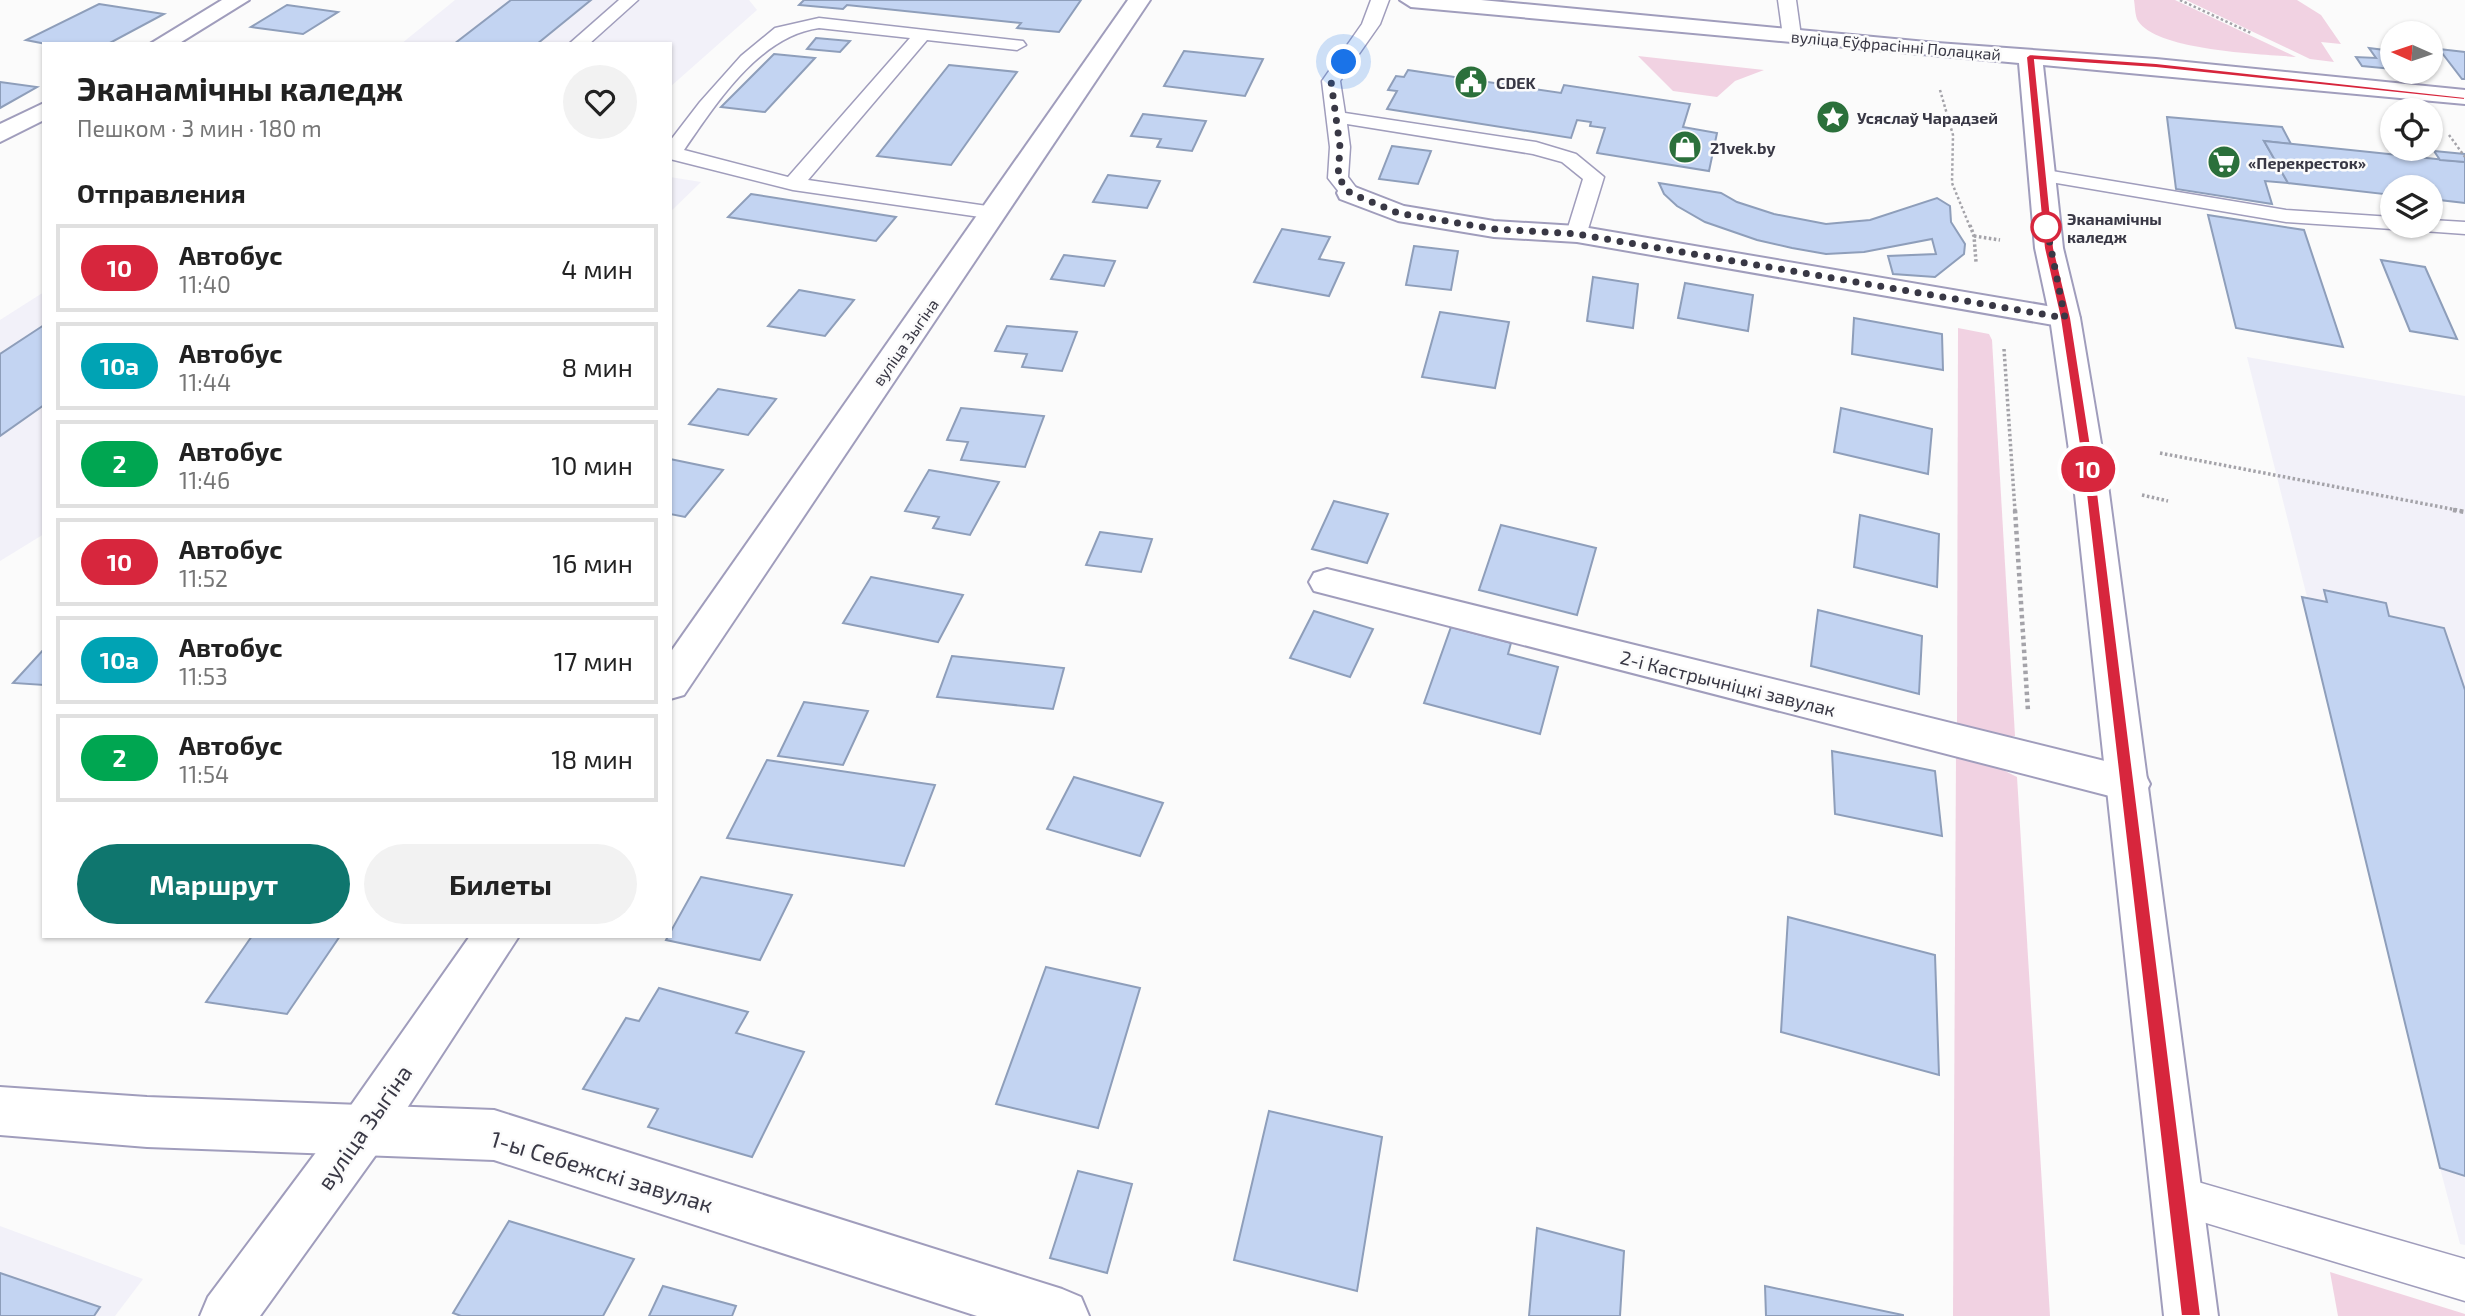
<!DOCTYPE html>
<html lang="ru">
<head>
<meta charset="utf-8">
<style>
  body { margin:0; font-family:"Exo 2",sans-serif; background:#f2f2f2; color:#222; height:100vh; display:flex; flex-direction:column; font-size:26px; white-space:nowrap }
  * { box-sizing:border-box; margin:0 }
  p { font-size:23px; color:#767676 }
  .icon { flex:none; width:38px; height:38px; fill:none; stroke:currentColor; stroke-width:2; stroke-linecap:round; stroke-linejoin:round }
  .map { position:relative; flex:1; overflow:hidden }
  .drawer { position:absolute; left:42px; top:42px; width:630px; height:896px; display:flex; flex-direction:column; background:#fff; border-radius:0px; box-shadow:0 2px 5px #0004 }
  .drawer>* { flex:none }
  .badge { padding:0 14px; border-radius:23px; font-size:24px; line-height:46px }
  .needle { width:46px; rotate:273deg }
  .tools { position:absolute; left:2380px; top:21px; display:grid; gap:14px }
  .tools a { display:grid; place-items:center; width:63px; height:63px; border-radius:50%; background:#fff; box-shadow:0 2px 5px #0004; font-size:35px }
  .you { position:absolute; width:35px; height:35px; margin:-18px; border:5px solid #fff; border-radius:50%; background:#1a73e8; box-shadow:0 0 0 10px #1a73e833 }
  .map>.badge { position:absolute; translate:-50% -50%; box-shadow:0 0 0 4px #fff }
  h2 { padding:0 35px; font-size:26px; line-height:63px }
  .round { display:grid; place-items:center; flex:none; width:74px; height:74px; border-radius:37px; background:#f2f2f2 }
  .head { display:flex; align-items:center; justify-content:space-between; height:119px; padding:0 35px }
  h1 { font-size:33px; font-weight:700; line-height:52px }
  .primary-button { display:flex; gap:14px; margin-top:auto; padding:14px 35px }
  .primary-button a { flex:1; height:80px; border-radius:42px; background:#0f766e; color:#fff; font-size:28px; font-weight:700; line-height:80px; text-align:center }
  .primary-button a+a { background:#f2f2f2; color:#222 }
  ul { padding:0; list-style:none }
  li { display:flex; align-items:center; gap:21px; height:88px; margin:0 14px 10px; padding:0 21px; border:4px solid #e0e0e0; border-radius:0px }
  li div { flex:1 }
  li b { display:block; font-size:26px }
  li em { font-style:normal }
  li .badge { min-width:77px; font-weight:700; text-align:center }
  .map>svg:first-child { display:block }
</style>
</head>
<body>
<div class="map">
<svg width="2465" height="1316" viewBox="0 0 2465 1316">
  <rect width="100%" height="100%" fill="#fbfbfb"/>
  <g fill="#f2f1f9">
    <path d="M455,0H749L757,10L670,87V44H401Z"/>
    <path d="M670,177L701,182L670,212Z"/>
    <path d="M44,292V534L0,561V320Z"/>
    <path d="M2247,357L2465,396V1245L2460,1244L2440,1168L2302,597H2307Z"/>
    <path d="M0,1226L143,1279L115,1316H0Z"/>
  </g>
  <g fill="#f1d2e2">
    <path d="M2134,0H2175L2296,57C2262,54 2158,51 2138,21C2135,16 2135,6 2134,0Z"/>
    <path d="M2186,0H2297L2321,15L2341,44L2321,42L2334,62L2310,59Z"/>
    <path d="M1638,56L1764,70L1735,81L1717,97L1673,91Z"/>
    <path d="M1958,328L1989,334L1992,340L2015,736L1994,737L1957,728Z"/>
    <path d="M1956,754L1997,767L2017,777L2050,1316H1953Z"/>
    <path d="M2330,1272L2465,1314V1316H2338Z"/>
  </g>
  <g fill="#c3d4f2" stroke="#8e9eba" stroke-width="2">
    <path d="M511,0H591L537,44H454Z"/>
    <path d="M804,0H1081L1059,32L1017,28L1021,23L847,5L843,9L799,5Z"/>
    <path d="M99,4L164,14L108,44H46L26,40Z"/>
    <path d="M287,5L338,12L303,34L251,27Z"/>
    <path d="M816,38L850,41L840,52L807,49Z"/>
    <path d="M2369,48L2392,51V69L2362,66L2356,57L2376,58Z"/>
    <path d="M2439,49L2465,52V79H2462Z"/>
    <path d="M1184,51L1263,59L1245,96L1164,86Z"/>
    <path d="M774,54L815,58L765,112L721,107Z"/>
    <path d="M949,65L1017,72L951,165L877,156Z"/>
    <path d="M1408,70L1561,93L1564,85L1690,104L1683,127L1717,133L1709,171L1597,153L1605,128L1590,126L1591,122L1577,120L1571,138L1387,109L1397,91L1388,90L1396,76L1404,77Z"/>
    <path d="M0,82L37,87L0,108Z"/>
    <path d="M1143,114L1206,121L1192,151L1157,147L1161,139L1131,136Z"/>
    <path d="M2167,117L2282,127L2291,144L2264,141L2288,183L2265,181L2272,204L2176,189Z"/>
    <path d="M2264,141L2465,162V203L2431,199V187H2392V195L2288,183Z"/>
    <path d="M1392,146L1431,151L1418,184L1379,179Z"/>
    <path d="M2434,151L2465,154V162L2440,160Z"/>
    <path d="M1108,175L1160,181L1147,208L1093,202Z"/>
    <path d="M1659,183L1721,193L1737,202L1774,214L1826,224L1870,220L1937,198L1950,206L1951,222L1965,244L1964,254L1935,277L1893,274L1888,256L1936,254L1932,239L1864,252L1826,254L1792,248L1757,240L1705,222L1677,206L1664,194Z"/>
    <path d="M751,194L896,217L876,241L728,217Z"/>
    <path d="M2208,215L2304,230L2343,347L2236,328Z"/>
    <path d="M1282,229L1330,237L1319,259L1344,263L1329,296L1254,282Z"/>
    <path d="M1414,246L1458,251L1451,290L1406,285Z"/>
    <path d="M1064,255L1115,261L1104,286L1051,279Z"/>
    <path d="M2381,260L2425,267L2457,339L2410,331Z"/>
    <path d="M1593,277L1638,284L1633,328L1587,321Z"/>
    <path d="M1685,283L1753,295L1748,331L1678,318Z"/>
    <path d="M799,290L854,300L825,336L768,326Z"/>
    <path d="M1440,312L1509,322L1495,388L1422,377Z"/>
    <path d="M1854,318L1942,334L1943,370L1852,354Z"/>
    <path d="M44,325V405L0,436V354Z"/>
    <path d="M1007,326L1077,332L1062,371L1022,367L1027,354L995,351Z"/>
    <path d="M718,389L776,399L748,435L689,424Z"/>
    <path d="M961,408L1044,416L1025,467L961,460L968,442L947,440Z"/>
    <path d="M1841,408L1932,429L1928,474L1834,452Z"/>
    <path d="M670,459L723,470L685,517L670,514Z"/>
    <path d="M929,470L999,482L970,535L933,528L939,517L905,511Z"/>
    <path d="M1334,501L1388,514L1367,563L1312,549Z"/>
    <path d="M1860,515L1939,534L1937,587L1854,567Z"/>
    <path d="M1501,525L1596,548L1577,615L1479,590Z"/>
    <path d="M1100,532L1152,539L1141,572L1086,565Z"/>
    <path d="M871,577L963,595L938,642L843,623Z"/>
    <path d="M2324,590L2386,603L2389,616L2444,628L2465,690V1176L2440,1168L2302,597L2327,602Z"/>
    <path d="M1818,610L1922,636L1919,694L1811,666Z"/>
    <path d="M1314,611L1373,629L1350,677L1290,658Z"/>
    <path d="M1451,627L1511,643L1508,654L1558,667L1540,734L1424,703Z"/>
    <path d="M44,649V685L13,683Z"/>
    <path d="M952,656L1064,668L1053,709L937,697Z"/>
    <path d="M804,702L868,711L843,765L778,756Z"/>
    <path d="M1832,751L1935,771L1942,836L1835,814Z"/>
    <path d="M767,760L935,785L904,866L727,838Z"/>
    <path d="M1074,777L1163,803L1140,856L1047,829Z"/>
    <path d="M701,877L792,895L760,960L666,940Z"/>
    <path d="M1788,917L1935,955L1939,1075L1781,1032Z"/>
    <path d="M252,936H340L287,1014L206,1002Z"/>
    <path d="M1046,967L1140,988L1098,1128L996,1104Z"/>
    <path d="M659,988L748,1012L736,1033L804,1052L752,1157L648,1127L658,1109L583,1089L626,1018L639,1021Z"/>
    <path d="M1269,1111L1382,1137L1357,1291L1234,1260Z"/>
    <path d="M1078,1171L1132,1184L1107,1273L1050,1258Z"/>
    <path d="M509,1221L634,1259L603,1316H461L453,1313Z"/>
    <path d="M1537,1228L1624,1251L1620,1316H1529Z"/>
    <path d="M0,1273L100,1307L94,1316H0Z"/>
    <path d="M663,1286L736,1306L732,1316H649Z"/>
    <path d="M1765,1286L1903,1315V1316H1766Z"/>
  </g>
  <g fill="none" stroke-linecap="round" stroke-linejoin="round">
    <defs>
      <g id="lane">
        <path d="M619,0H638L589,44H569Z"/>
        <path d="M1371,0H1389L1380,24L1340,81L1345,113L1536,142L1576,154L1604,177L1585,239H1569L1566,234L1583,179L1562,162L1533,154L1347,124L1350,147L1348,177L1360,193L1350,199L1343,197L1328,178L1330,147L1322,81L1362,24Z"/>
        <path d="M1778,0H1796L1801,36L1798,40L1792,41L1783,36Z"/>
        <path d="M819,18L1023,41L1026,45L1017,50L927,40L808,180L994,207L1005,213L1001,217L994,219L793,190L670,159V141L700,102L741,56L775,28ZM819,28L910,38L788,177L684,150C716,104 759,36 819,28Z"/>
        <path d="M2040,169L2286,210L2392,217V226H2401L2392,229L2286,222L2033,179L2030,175Z"/>
        <path d="M2431,220L2465,222V234L2423,231L2420,226H2431Z"/>
        <path d="M2177,1176L2465,1259V1301L2163,1210L2157,1196L2163,1182Z"/>
      </g>
      <g id="street">
        <path d="M222,0H249L178,44H150Z"/>
        <path d="M44,103V120L0,142V124Z"/>
        <path d="M1350,185L1404,206L1494,221L1577,226L2065,309L2076,312L2080,318L2076,324L2065,327L1577,242L1494,237L1398,221L1340,199L1337,193L1340,187Z"/>
        <path d="M1327,569L2129,767L2144,772L2150,784L2144,796L2129,801L1314,591L1309,582L1314,573Z"/>
        <path d="M0,1087L147,1097L494,1110L1062,1289L1081,1297L1089,1316H977L494,1160L147,1147L0,1135Z"/>
      </g>
      <g id="secondary">
        <path d="M1128,0H1150L684,695L670,699V653Z"/>
        <path d="M1400,0H1481L1937,43L2156,59L2465,90V104L2043,65L2063,248L2080,318L2108,485L2218,1316H2164L2074,485L2050,318L2035,248L2019,63L1411,7Z"/>
        <path d="M470,936H519L383,1145L260,1316H200L208,1297L347,1111Z"/>
      </g>
    </defs>
    <use href="#lane" stroke="#a09dbc" stroke-width="3"/>
    <use href="#street" stroke="#a09dbc" stroke-width="4"/>
    <use href="#secondary" stroke="#a09dbc" stroke-width="4"/>
    <g stroke="#a4a3a9" stroke-width="2.5" stroke-dasharray="2.5 2.5" stroke-linecap="butt">
      <path d="M2180,0L2251,33"/>
      <path d="M1940,90L1953,135L1952,183L1970,227"/>
      <path d="M2449,135L2465,157"/>
    </g>
    <g stroke="#a4a3a9" stroke-width="3.5" stroke-dasharray="2.5 2.5" stroke-linecap="butt">
      <path d="M1970,225L1974,236L1976,262"/>
      <path d="M1974,236L2000,240"/>
      <path d="M2004,349L2015,511"/>
      <path d="M2160,453L2462,511"/>
      <path d="M2142,495L2168,501"/>
    </g>
    <g stroke="#a4a3a9" stroke-width="4.5" stroke-dasharray="3.5 3.5" stroke-linecap="butt">
      <path d="M2015,510L2028,711"/>
      <path d="M2453,510L2465,512"/>
    </g>
    <use href="#lane" fill="#fff" fill-rule="evenodd"/>
    <use href="#street" fill="#fff" fill-rule="evenodd"/>
    <use href="#secondary" fill="#fff" fill-rule="evenodd"/>
  </g>
  <path fill="#d7263d" stroke="#fff" stroke-width="2" d="M2030,54L2156,63L2465,97V100L2156,68L2035,60L2054,248L2071,318L2097,485L2201,1316H2181L2085,485L2060,318L2044,248L2026,57Z"/>
  <g fill="none" stroke-linecap="round" stroke-linejoin="round">
    <path stroke="#393845" stroke-width="7" stroke-dasharray="0 12.6" d="M1344,62L1331,81L1340,147L1338,177L1350,193L1398,213L1494,229L1577,234L2065,318L2046,224V227"/>
  </g>
  <defs>
    <symbol id="civic-disc" viewBox="-11 -11 22 22"><circle r="9.5" fill="#2b703b" stroke="#fbfbfb"/><path d="M-.6-6.5H3V-4.5H.6V-3L4-1V1h2V6H-6V1h2V-1L-.6-3ZM-1.2 2.5V6h2.4V2.5Z" fill="#fff"/></symbol>
    <symbol id="sight-disc" viewBox="-11 -11 22 22"><circle r="9.5" fill="#2b703b" stroke="#fbfbfb"/><path d="M0-6L1.8-2.2L6-1.7L2.9 1.2L3.7 5.4L0 3.3L-3.7 5.4L-2.9 1.2L-6-1.7L-1.8-2.2Z" fill="#fff"/></symbol>
    <symbol id="shop-disc" viewBox="-11 -11 22 22"><circle r="9.5" fill="#2b703b" stroke="#fbfbfb"/><path d="M-5-2.5h2.3a2.7 3.5 0 0 1 5.4 0H5L5.5 6h-11ZM-1.5-2.5h3a1.5 2.3 0 0 0-3 0Z" fill="#fff"/></symbol>
    <symbol id="supermarket-disc" viewBox="-11 -11 22 22"><circle r="9.5" fill="#2b703b" stroke="#fbfbfb"/><path d="M-6-5.5h2.5l.6 2H6L4.5 2H-2.5L-4.4-4H-6ZM-1.5 3.2a1.3 1.3 0 1 0 .1 0ZM3 3.2a1.3 1.3 0 1 0 .1 0Z" fill="#fff"/></symbol>
  </defs>
  <g fill-rule="evenodd">
    <use href="#civic-disc" x="1452" y="63" width="38" height="38"/>
    <use href="#sight-disc" x="1814" y="98" width="38" height="38"/>
    <use href="#shop-disc" x="1666" y="128" width="38" height="38"/>
    <use href="#supermarket-disc" x="2205" y="143" width="38" height="38"/>
  </g>
  <circle fill="#fff" stroke="#d7263d" stroke-width="3.5" cx="2046" cy="227" r="14"/>
  <g text-anchor="middle" dominant-baseline="central" stroke-width="5" stroke-linejoin="round" paint-order="stroke">
    <g font-size="16" fill="#393845" stroke="#fbfbfb">
      <text transform="translate(1896 45) rotate(5)">вуліца Еўфрасінні Полацкай</text>
      <text transform="translate(905 342) rotate(-55)">вуліца Зыгіна</text>
    </g>
    <g font-size="16" font-weight="bold" fill="#393845" stroke="#fbfbfb" text-anchor="start">
      <text x="1496" y="82">CDEK</text>
      <text x="1857" y="117">Усяслаў Чарадзей</text>
      <text x="1710" y="147">21vek.by</text>
      <text x="2248" y="162">«Перекресток»</text>
    </g>
    <g font-size="16" font-weight="bold" fill="#393845" stroke="#fbfbfb" text-anchor="start">
      <text x="2067" y="218">Эканамічны<tspan x="2067" dy="18">каледж</tspan></text>
    </g>
    <g font-size="19" fill="#393845" stroke="#fbfbfb">
      <text transform="translate(1728 683) rotate(14)">2-і Кастрычніцкі завулак</text>
    </g>
    <g font-size="23" fill="#393845" stroke="#fbfbfb">
      <text transform="translate(364 1127) rotate(-55)">вуліца Зыгіна</text>
      <text transform="translate(602 1171) rotate(17)">1-ы Себежскі завулак</text>
    </g>
  </g>
</svg>
<div class="tools">
<a><svg class="needle" viewBox="-14 -14 28 28"><path d="M0-13l5 13h-10z" fill="#e53935"/><path d="M0 13l5-13h-10z" fill="#767676"/></svg></a>
<a><svg class="icon" aria-label="locate" viewBox="0 0 24 24"><circle cx="12" cy="12" r="6"/><path d="M12 2v4M12 18v4M2 12h4M18 12h4"/></svg></a>
<a><svg class="icon" aria-label="layers" viewBox="0 0 24 24"><path d="M12 4l9 5-9 5-9-5zM3 14l9 5 9-5"/></svg></a>
</div>
<div class="you" style="left:1344px;top:62px"></div>
<b class="badge" style="left:2088px;top:469px;background:#d7263d;color:#fff">10</b>
<section class="drawer">
<div class="head"><div><h1>Эканамічны каледж</h1><p>Пешком · 3 мин · 180 m</p></div><a class="round"><svg class="icon" aria-label="heart" viewBox="0 0 24 24"><path d="M12 20l-8-8c-3-5 5-10 8-4 3-6 11-1 8 4z"/></svg></a></div>
<h2>Отправления</h2>
<ul>
<li><span class="badge" style="background:#d7263d;color:#fff">10</span><div><b>Автобус</b><p>11:40</p></div><em>4 мин</em></li>
<li><span class="badge" style="background:#00a3b4;color:#fff">10а</span><div><b>Автобус</b><p>11:44</p></div><em>8 мин</em></li>
<li><span class="badge" style="background:#00a651;color:#fff">2</span><div><b>Автобус</b><p>11:46</p></div><em>10 мин</em></li>
<li><span class="badge" style="background:#d7263d;color:#fff">10</span><div><b>Автобус</b><p>11:52</p></div><em>16 мин</em></li>
<li><span class="badge" style="background:#00a3b4;color:#fff">10а</span><div><b>Автобус</b><p>11:53</p></div><em>17 мин</em></li>
<li><span class="badge" style="background:#00a651;color:#fff">2</span><div><b>Автобус</b><p>11:54</p></div><em>18 мин</em></li>
</ul>
<div class="primary-button"><a>Маршрут</a><a>Билеты</a></div>
</section>
</div>
</body>
</html>
